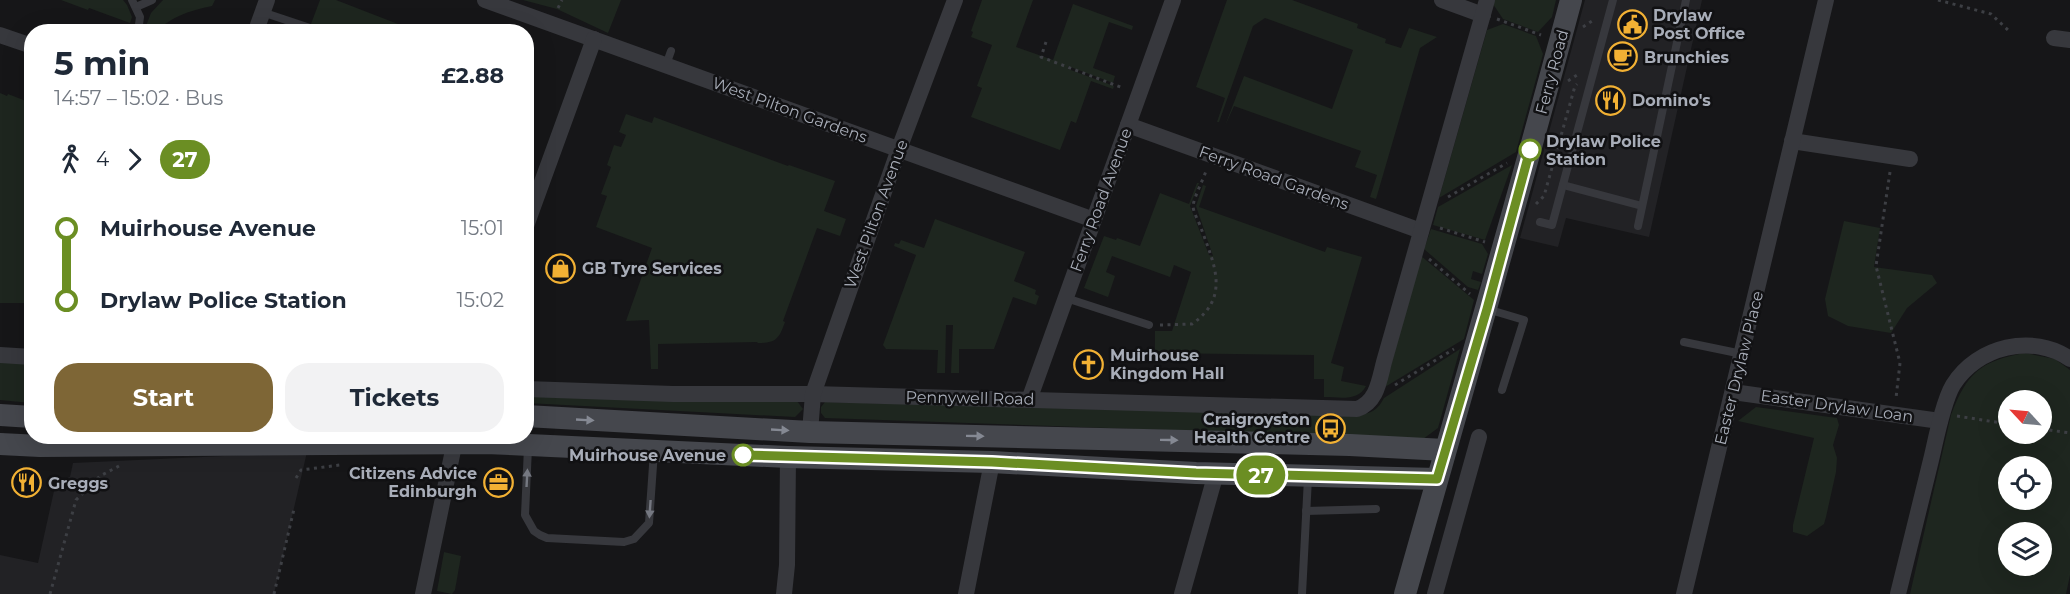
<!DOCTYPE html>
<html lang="en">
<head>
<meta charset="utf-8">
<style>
  body { margin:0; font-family:Montserrat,sans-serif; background:#f2f2f3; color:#1f2937; height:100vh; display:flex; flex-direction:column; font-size:22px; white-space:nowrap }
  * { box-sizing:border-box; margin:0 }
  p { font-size:20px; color:#747a83 }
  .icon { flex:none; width:33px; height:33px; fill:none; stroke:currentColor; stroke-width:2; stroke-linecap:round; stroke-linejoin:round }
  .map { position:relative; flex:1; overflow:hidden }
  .drawer { position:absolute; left:24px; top:24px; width:510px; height:420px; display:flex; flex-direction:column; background:#fff; border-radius:24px; box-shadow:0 6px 24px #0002 }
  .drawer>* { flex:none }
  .badge { padding:0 12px; border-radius:20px; font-size:21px; line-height:39px }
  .needle { width:39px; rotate:296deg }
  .buttons { position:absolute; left:1998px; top:390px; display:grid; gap:12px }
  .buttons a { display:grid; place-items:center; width:54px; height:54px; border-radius:50%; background:#fff; box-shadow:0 6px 24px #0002; font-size:30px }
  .map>.badge { position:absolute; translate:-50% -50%; box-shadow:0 0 0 3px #fff }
  .legs { display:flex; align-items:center; gap:9px; height:66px; padding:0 30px; font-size:20px }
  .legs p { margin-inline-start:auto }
  .headline { display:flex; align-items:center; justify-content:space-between; height:102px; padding:0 30px }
  h1 { font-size:33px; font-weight:700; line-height:45px }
  .cta { display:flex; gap:12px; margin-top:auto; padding:12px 30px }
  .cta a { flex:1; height:69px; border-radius:24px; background:#7e6636; color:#fff; font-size:24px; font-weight:700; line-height:69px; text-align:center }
  .cta a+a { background:#f2f2f3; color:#1f2937 }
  ul { padding:0 30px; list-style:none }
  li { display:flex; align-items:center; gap:21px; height:72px; font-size:22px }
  li i { display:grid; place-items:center; width:9px; height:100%; margin:0 8px; background:currentColor }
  li i::after { content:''; width:15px; height:15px; margin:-8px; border:4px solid; border-radius:50%; background:#fff }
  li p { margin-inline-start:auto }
  li:first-child i { background:linear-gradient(#0000 50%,currentColor 0) }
  li:last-child i { background:linear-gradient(currentColor 50%,#0000 0) }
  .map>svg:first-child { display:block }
</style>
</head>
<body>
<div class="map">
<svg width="2070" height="594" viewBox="0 0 2070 594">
  <rect width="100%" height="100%" fill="#161618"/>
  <g fill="#222225">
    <path d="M1585,0H1702L1649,237L1566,218L1558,247L1520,238Z"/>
    <path d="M307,452L274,594H0V555L38,563L56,482L70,477L73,463Z"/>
  </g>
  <g fill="#1e261f" fill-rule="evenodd">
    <path d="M61,0H123L127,5L132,17L130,23L89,8L88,10Z"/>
    <path d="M163,0H215L212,6C201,8 190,11 179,16C165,22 159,32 144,31L151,13Z"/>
    <path d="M320,0H336L416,31H337L311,24Z"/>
    <path d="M523,0H621L608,33L557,9Z"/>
    <path d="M982,0H1033L1016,47L1053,60L1073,4L1133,26L1132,30L1109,22L1093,68L1115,76L1113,83L1068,66V69L1114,86L1113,89L1091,81L1076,123L1071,121L1060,150L971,117L982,88L977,86L992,45L971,37L973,32L971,31Z"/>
    <path d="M1227,0H1292L1358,24L1357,28L1386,39L1385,43L1401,48L1409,28L1437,37L1420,48L1376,199L1370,197L1377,175L1355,167L1361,151L1234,106L1225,126L1244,76L1332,109L1353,50L1265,18L1253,26L1219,122H1217L1225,98L1196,87Z"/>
    <path d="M1494,0H1556L1552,17L1538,32L1503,19L1493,4Z"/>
    <path d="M1503,24L1536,36L1543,54L1516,152L1439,198L1487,30Z"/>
    <path d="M0,93L7,96L8,94L31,103V156L29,158L32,164L31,303H0Z"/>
    <path d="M626,114L652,123L654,117L788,166L789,165L835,181L824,211L846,219L840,236L817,228L783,321L785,322C779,339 776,343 758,343L757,342L658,344V369H651L649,320L626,321L652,248L596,227L607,196L601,194L611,167L607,165L614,145L621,147L626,135L619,132Z"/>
    <path d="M1512,165L1485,240L1433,225L1438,207Z"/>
    <path d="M1197,183H1199L1190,206L1209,255L1213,256L1196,206L1203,185L1206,186L1199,207L1325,252L1327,247L1362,257L1331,363L1344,367L1341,381L1366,386C1358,402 1339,397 1324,397V379H1314V355L1155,353V331H1172L1191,272L1174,265L1170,277L1112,256L1106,272L1115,276L1108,297L1084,288L1104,236L1116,240L1117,238L1140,246L1160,193L1189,204Z"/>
    <path d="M935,219L1025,252L1014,281L1036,290L1035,294L1039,296L1036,305L1013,297L994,349H959V373H951L953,325H946L945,373H937L938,350L886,349L883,345L916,255L894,246L895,243L899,244L901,240L924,248Z"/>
    <path d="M1844,221L1880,228L1874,267L1932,275L1937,283L1907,308L1891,333L1848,326L1828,316L1825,299Z"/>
    <path d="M1431,229L1482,244L1488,254L1482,274L1473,271L1471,279L1481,282L1478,290L1468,287L1424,249Z"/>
    <path d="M1421,256L1474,300L1464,339L1385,387Z"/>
    <path d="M1460,349L1438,428L1423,439L825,418L821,413V407L825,402L1358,416C1371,413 1378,410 1384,398Z"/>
    <path d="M2025,353L2055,359L2070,370V575L2066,594H1910L1951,415C1967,373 1980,361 2025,353ZM2008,400H2042V434H2008ZM2008,466H2042V500H2008ZM2008,532H2042V566H2008Z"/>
    <path d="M0,362L31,363V403L0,400Z"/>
    <path d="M526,395L797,401L803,409L795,417L527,403Z"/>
    <path d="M1756,407L1837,418L1839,425L1833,445L1837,458L1836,472L1826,517L1824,524L1807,536L1793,532V525L1814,438L1738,421Z"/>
    <path d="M444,552L461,556L455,590L452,594L437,591Z"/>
  </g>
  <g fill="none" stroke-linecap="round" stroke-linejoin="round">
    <g stroke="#3d3f44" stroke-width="3" stroke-dasharray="3 4.5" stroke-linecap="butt">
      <path d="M1938,0L1991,14L2008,30"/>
      <path d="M558,8L562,0"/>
      <path d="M1497,19L1541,35"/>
      <path d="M1583,27L1595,19"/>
      <path d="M1046,42L1041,57L1123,88"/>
      <path d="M1568,81L1580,73"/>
      <path d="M1890,172L1876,266L1900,363L1896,398"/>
      <path d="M1448,197L1507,163"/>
      <path d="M1536,204L1544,196L1575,86L1577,84"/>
      <path d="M1440,228L1485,242"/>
      <path d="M1429,259L1470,294"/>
      <path d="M1160,325L1192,324C1231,297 1214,264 1201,228C1199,222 1193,212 1193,206C1194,197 1203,180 1206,171"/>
      <path d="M1395,385L1454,349"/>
      <path d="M1957,416L2008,424"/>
      <path d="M2042,429L2070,433"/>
      <path d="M296,478L301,470L340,465"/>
      <path d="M50,594L76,500L100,476L119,466"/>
      <path d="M274,594L294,509"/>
    </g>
    <g stroke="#37383d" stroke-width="8">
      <path d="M132,0L140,17L138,32"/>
      <path d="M136,7L152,0"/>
      <path d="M262,12L313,29"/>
      <path d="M666,65L671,51"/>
      <path d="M1563,185L1642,206"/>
      <path d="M1540,222L1552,225L1613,0"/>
      <path d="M1638,226L1686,0"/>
      <path d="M1066,298L1149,325"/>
      <path d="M1487,309L1524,320L1502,390"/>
      <path d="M1684,342L1742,354"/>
      <path d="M528,447L525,515L534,531L540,535L547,538L624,542L634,539L649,523L654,451"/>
      <path d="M1306,511L1376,509"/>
      <path d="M1302,594L1308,478"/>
    </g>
    <g stroke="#37383d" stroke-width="16">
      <path d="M485,0L1094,220"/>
      <path d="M1442,0L1483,15"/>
      <path d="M258,25L267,0"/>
      <path d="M0,35L32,46"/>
      <path d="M2054,38L2070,40"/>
      <path d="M1128,125L1421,231"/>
      <path d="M1792,141L1910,159"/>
      <path d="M526,226L594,39"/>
      <path d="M0,355L32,357"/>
      <path d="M526,389L673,394H813L1357,409C1377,402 1379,381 1384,362L1487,0"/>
      <path d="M1733,392L1940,421"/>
      <path d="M1029,400L1173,0"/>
      <path d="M810,432L813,394L899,149L955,0"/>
      <path d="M423,594L456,436"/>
      <path d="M784,594L787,565L788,457"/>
      <path d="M966,594L992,462"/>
      <path d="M1182,594L1216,473"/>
      <path d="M1435,594L1479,437"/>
      <path d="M1684,594L1826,0"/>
      <path d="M1898,594C1909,549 1920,504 1931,460C1936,439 1943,402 1953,385C1977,346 2033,333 2070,359"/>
    </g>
    <g stroke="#45474d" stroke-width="22">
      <path d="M0,415L32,417"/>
      <path d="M526,416L810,432L1350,445L1445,450"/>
      <path d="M0,444L40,446L486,443L788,457L992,462L1196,473L1437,479"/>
      <path d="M1405,594C1461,396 1518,199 1571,0"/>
    </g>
  </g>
  <defs><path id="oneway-solid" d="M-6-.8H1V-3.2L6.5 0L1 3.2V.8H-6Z" transform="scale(1.5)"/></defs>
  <g fill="#858993">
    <use href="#oneway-solid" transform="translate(585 420) rotate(3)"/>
    <use href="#oneway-solid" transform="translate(780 430) rotate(3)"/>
    <use href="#oneway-solid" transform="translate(975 436) rotate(1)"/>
    <use href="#oneway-solid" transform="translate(1169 440) rotate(1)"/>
  </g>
  <g fill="#757881">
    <use href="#oneway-solid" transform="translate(527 478) rotate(-87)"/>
    <use href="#oneway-solid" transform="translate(650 509) rotate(94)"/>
  </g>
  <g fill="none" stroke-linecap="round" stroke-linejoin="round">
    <defs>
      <path id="line-1" d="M743,455L992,462L1196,473L1437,479L1487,309L1530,150"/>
    </defs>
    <use href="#line-1" stroke="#fff" stroke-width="14"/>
    <use href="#line-1" stroke="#6b8e23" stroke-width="9"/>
  </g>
  <defs>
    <symbol id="civic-ring" viewBox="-11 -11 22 22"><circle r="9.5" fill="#111113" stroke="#f2b134" stroke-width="1.5"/><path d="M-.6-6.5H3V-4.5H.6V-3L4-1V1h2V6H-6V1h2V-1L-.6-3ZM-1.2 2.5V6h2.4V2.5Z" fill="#f2b134"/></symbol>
    <symbol id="cafe-ring" viewBox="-11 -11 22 22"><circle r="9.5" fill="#111113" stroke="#f2b134" stroke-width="1.5"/><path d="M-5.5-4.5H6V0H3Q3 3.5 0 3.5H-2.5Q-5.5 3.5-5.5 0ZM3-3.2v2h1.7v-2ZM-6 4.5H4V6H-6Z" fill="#f2b134"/></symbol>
    <symbol id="restaurant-ring" viewBox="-11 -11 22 22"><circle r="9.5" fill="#111113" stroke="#f2b134" stroke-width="1.5"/><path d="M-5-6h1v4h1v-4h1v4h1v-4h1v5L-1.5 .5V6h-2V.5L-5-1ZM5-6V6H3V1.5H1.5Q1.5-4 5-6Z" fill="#f2b134"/></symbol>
    <symbol id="shop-ring" viewBox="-11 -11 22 22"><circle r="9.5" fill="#111113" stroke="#f2b134" stroke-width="1.5"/><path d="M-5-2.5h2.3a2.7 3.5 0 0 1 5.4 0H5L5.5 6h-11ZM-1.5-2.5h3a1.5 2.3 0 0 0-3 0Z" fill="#f2b134"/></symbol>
    <symbol id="church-ring" viewBox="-11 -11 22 22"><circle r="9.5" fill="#111113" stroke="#f2b134" stroke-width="1.5"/><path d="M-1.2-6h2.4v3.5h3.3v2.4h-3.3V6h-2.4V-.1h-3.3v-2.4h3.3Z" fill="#f2b134"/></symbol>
    <symbol id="bus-ring" viewBox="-11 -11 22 22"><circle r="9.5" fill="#111113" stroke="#f2b134" stroke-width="1.5"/><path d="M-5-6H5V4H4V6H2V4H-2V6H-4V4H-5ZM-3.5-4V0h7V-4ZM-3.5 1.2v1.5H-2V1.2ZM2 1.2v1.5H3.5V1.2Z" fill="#f2b134"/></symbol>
    <symbol id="office-ring" viewBox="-11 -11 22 22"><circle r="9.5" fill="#111113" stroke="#f2b134" stroke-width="1.5"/><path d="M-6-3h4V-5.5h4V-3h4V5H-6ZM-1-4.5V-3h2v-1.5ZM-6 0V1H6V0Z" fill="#f2b134"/></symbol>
  </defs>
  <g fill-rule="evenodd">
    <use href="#civic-ring" x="1616" y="8" width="33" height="33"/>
    <use href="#cafe-ring" x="1606" y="40" width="33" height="33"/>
    <use href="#restaurant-ring" x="1594" y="84" width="33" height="33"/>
    <use href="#shop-ring" x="544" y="252" width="33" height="33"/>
    <use href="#church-ring" x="1072" y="348" width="33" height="33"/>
    <use href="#bus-ring" x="1314" y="412" width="33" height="33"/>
    <use href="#office-ring" x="482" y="466" width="33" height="33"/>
    <use href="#restaurant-ring" x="10" y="466" width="33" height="33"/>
  </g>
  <g fill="#fff" stroke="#6b8e23" stroke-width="3">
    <circle cx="1530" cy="150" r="10"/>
    <circle cx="743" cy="455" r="10"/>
  </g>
  <g text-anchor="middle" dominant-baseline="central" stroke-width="5" stroke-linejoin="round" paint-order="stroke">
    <g font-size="16" font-weight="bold" fill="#a8adb8" stroke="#111113" text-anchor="start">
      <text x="1653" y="15">Drylaw<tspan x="1653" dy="18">Post Office</tspan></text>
      <text x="1644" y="57">Brunchies</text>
      <text x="1632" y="100">Domino's</text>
      <text x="582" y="268">GB Tyre Services</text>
      <text x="1110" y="355">Muirhouse<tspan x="1110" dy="18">Kingdom Hall</tspan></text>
      <text x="1310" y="419" text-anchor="end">Craigroyston<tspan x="1310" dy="18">Health Centre</tspan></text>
      <text x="477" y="473" text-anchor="end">Citizens Advice<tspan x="477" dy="18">Edinburgh</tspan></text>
      <text x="48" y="483">Greggs</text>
    </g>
    <g font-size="16" fill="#a8adb8" stroke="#111113">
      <text transform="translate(1552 72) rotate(-75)">Ferry Road</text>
      <text transform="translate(790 110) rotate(20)">West Pilton Gardens</text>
      <text transform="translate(1274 178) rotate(20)">Ferry Road Gardens</text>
      <text transform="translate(1101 200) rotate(-70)">Ferry Road Avenue</text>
      <text transform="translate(876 214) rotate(-70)">West Pilton Avenue</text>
      <text transform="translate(1739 368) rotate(-76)">Easter Drylaw Place</text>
      <text transform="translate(970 398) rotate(1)">Pennywell Road</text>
      <text transform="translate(1837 406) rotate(8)">Easter Drylaw Loan</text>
    </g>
    <g font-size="16" font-weight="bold" fill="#a8adb8" stroke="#111113" text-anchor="start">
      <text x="1546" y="141">Drylaw Police<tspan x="1546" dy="18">Station</tspan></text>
      <text x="726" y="455" text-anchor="end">Muirhouse Avenue</text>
    </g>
  </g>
</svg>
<div class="buttons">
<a><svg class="needle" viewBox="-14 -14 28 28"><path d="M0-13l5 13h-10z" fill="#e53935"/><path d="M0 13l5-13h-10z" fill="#747a83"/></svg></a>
<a><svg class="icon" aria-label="locate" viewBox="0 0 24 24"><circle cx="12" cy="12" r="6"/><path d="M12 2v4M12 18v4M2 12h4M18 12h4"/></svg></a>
<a><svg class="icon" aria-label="layers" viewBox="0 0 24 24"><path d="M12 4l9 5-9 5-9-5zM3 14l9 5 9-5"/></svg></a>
</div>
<b class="badge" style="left:1261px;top:475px;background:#6b8e23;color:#fff">27</b>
<section class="drawer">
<div class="headline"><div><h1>5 min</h1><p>14:57 – 15:02 · Bus</p></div><b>£2.88</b></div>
<div class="legs"><svg class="icon" aria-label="walk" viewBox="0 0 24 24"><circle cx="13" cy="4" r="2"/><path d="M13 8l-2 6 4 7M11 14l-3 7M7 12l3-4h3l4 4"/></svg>4<svg class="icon" aria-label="forward" viewBox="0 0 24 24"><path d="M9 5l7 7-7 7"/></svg><b class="badge" style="background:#6b8e23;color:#fff">27</b></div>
<ul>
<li><i style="color:#6b8e23"></i><b>Muirhouse Avenue</b><p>15:01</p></li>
<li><i style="color:#6b8e23"></i><b>Drylaw Police Station</b><p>15:02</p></li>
</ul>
<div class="cta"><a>Start</a><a>Tickets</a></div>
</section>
</div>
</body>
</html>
